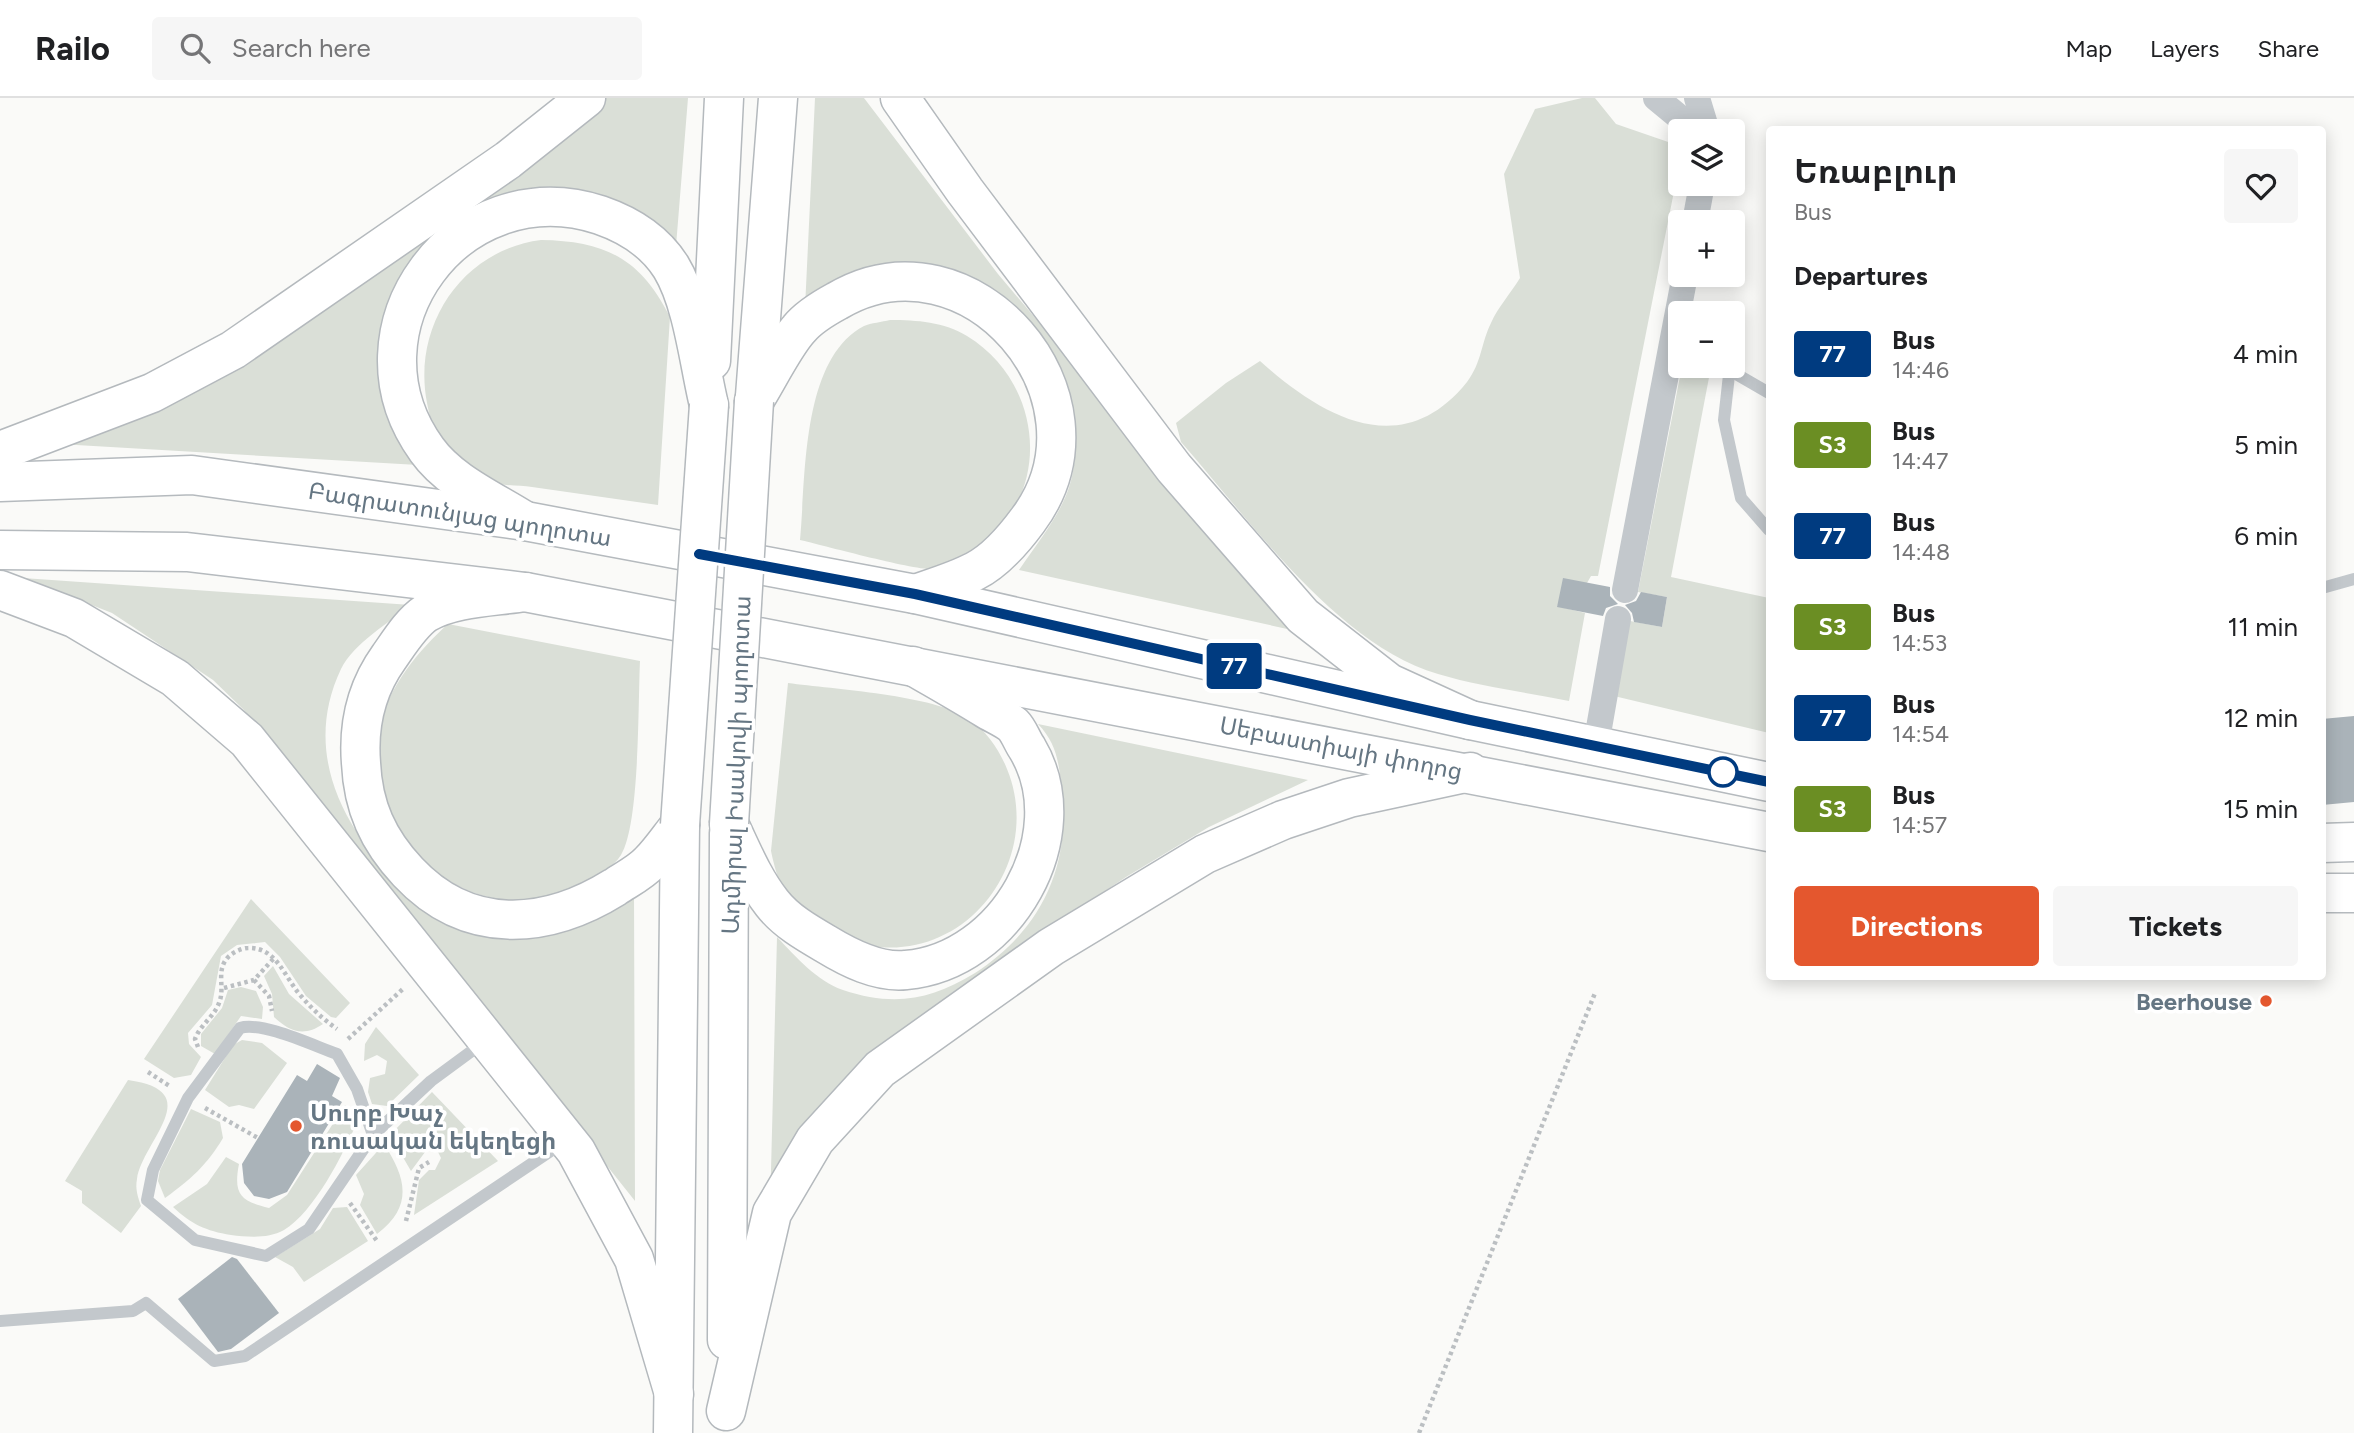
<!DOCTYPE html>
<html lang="en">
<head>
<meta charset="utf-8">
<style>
  body { margin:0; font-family:Figtree,"Noto Sans Armenian",sans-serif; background:#f6f6f6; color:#202124; height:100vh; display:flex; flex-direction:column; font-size:26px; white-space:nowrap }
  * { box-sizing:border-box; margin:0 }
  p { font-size:23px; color:#757577 }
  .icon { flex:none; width:38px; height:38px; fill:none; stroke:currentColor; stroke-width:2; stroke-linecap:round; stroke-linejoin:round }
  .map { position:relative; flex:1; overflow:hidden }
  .panel { position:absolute; left:1766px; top:28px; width:560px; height:854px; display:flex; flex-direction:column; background:#fff; border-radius:7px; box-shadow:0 4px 18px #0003 }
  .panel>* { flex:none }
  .badge { padding:0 14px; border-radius:5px; font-size:24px; line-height:46px }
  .buttons { position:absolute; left:1668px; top:21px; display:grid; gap:14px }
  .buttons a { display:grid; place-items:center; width:77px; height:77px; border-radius:7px; background:#fff; box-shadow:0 4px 18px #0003; font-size:35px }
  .map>.badge { position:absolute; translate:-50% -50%; box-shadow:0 0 0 4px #fff }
  h2 { padding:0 28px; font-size:26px; line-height:63px }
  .round { display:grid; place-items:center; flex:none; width:74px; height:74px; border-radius:7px; background:#f6f6f6 }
  .summary { display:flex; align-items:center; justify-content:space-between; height:119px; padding:0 28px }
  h1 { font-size:33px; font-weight:700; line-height:52px }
  .button { display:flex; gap:14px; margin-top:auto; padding:14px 28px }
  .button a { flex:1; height:80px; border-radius:7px; background:#e4572e; color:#fff; font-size:28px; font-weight:700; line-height:80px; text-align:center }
  .button a+a { background:#f6f6f6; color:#202124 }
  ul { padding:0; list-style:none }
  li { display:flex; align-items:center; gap:21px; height:91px; padding:0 28px }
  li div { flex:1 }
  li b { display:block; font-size:26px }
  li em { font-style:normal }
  li .badge { min-width:77px; font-weight:700; text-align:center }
  header { display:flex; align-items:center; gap:42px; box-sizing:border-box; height:98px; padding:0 35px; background:#fff; border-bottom:2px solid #e0e0e0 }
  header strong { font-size:33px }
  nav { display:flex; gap:38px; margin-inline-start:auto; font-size:24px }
  .search { width:490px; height:63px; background:#f6f6f6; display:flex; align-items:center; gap:18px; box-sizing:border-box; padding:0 24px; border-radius:7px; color:#757577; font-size:26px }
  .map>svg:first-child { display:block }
</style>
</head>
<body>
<header>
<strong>Railo</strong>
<div class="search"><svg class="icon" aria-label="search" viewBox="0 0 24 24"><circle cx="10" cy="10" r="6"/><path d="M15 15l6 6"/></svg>Search here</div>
<nav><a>Map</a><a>Layers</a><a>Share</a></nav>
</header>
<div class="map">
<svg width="2354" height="1335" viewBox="0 0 2354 1335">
  <rect width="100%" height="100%" fill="#fafaf8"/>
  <g fill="#dadfd7">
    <path d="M603,0H688L676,148C645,107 601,105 553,92L392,203C369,271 386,308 418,367L42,345L105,328Z"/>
    <path d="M815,0H864L998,176L1301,534L1019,472C1059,414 1083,391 1073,317C1070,299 1067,281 1056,267C1034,239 1007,215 983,189L805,210Z"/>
    <path d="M1582,0H1595L1616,26L1674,46L1680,50V63L1598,478H1591L1587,485L1557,508L1585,515L1569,603C1526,594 1481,589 1438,576C1337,547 1249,421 1181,344L1176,325L1226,285L1260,263C1322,319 1402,365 1467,284C1482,264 1481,245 1491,225C1498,209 1511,195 1520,180L1504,76L1535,11Z"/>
    <path d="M541,142C606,143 641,161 670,219L658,407C616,401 574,395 532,389C517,387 497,388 484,382C473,377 452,364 445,355C435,342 430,320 427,305C412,228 462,152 541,142Z"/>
    <path d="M890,222C917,222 944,224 967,238C1036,280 1052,375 997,434C979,452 961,466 935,471C920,474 822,447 800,442C806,379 801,261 864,228C871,225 882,224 890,222Z"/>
    <path d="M1682,268L1711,269L1671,479L1769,500V635L1614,598L1630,523L1662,529L1667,499L1638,494Z"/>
    <path d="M23,480L411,507C389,525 354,545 341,571C301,655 344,735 407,792C431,815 454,833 488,839C543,850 592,826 634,794L635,1103L243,611L213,582L112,515Z"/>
    <path d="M448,526L640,563C638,605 640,726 621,757C613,770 595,779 583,786C527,817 461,803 418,758C411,751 401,743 397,735C379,702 373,663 381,626C388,589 420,551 448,526Z"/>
    <path d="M788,585C833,591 935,597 969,621C986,632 1000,653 1007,671C1044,761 969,863 871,848C860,846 848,838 837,833C826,828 808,823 799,815C783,800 775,773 771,753Z"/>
    <path d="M1038,626L1308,682L1209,729L1126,779L952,895L893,940L770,1111L777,839C796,859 817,883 843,892C894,909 931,902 975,875C1043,831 1073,764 1061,684C1058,660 1055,644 1038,626Z"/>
    <path d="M251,801L350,905L336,920L331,919L306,898L280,859L265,844L237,847L221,858L212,907L188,935L189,946L201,959L191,977L174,980L144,961Z"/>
    <path d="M273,868L289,896L323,926C304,939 290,934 274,919L272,896L264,878Z"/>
    <path d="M241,889L256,893L263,909L262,921L241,918L215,956L201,948V936L222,910L228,892Z"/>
    <path d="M376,929L419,977L387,1008L372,1006L368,994L370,980L385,976L387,963L377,957L364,963L365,946Z"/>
    <path d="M242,942L262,945L287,965L254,1011L239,1007L229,1009L205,992L233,947Z"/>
    <path d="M128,982C208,993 143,1042 137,1081C135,1091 138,1099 141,1108L121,1135L82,1105V1093L65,1083Z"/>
    <path d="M432,994L498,1063L414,1117L419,1082L429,1072H435L441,1060L437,1052L428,1050L411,1073L390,1037Z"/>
    <path d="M345,1007L354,1014L357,1024C343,1057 314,1114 284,1132C268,1141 248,1139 231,1137C206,1133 191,1126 173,1109L207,1086L226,1059L239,1066C233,1097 241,1103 269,1110L287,1097Z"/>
    <path d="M191,1011L220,1024L223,1040C207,1067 190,1082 165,1100L158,1083L160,1072Z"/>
    <path d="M384,1046C406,1080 414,1108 377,1136L360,1107L364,1096L356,1077Z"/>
    <path d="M347,1109L368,1143L304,1184L293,1169L275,1159L320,1131L333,1110Z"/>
  </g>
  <g fill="#aab3b9">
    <path d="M1563,480L1610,489V498L1618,506L1606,510L1603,518L1557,509Z"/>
    <path d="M1641,494L1667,499L1662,529L1634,524L1632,515L1625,507L1636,503Z"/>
    <path d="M2354,618V704L2322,707V621Z"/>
    <path d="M317,966L340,980L332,998L342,1004L287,1094L269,1101L254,1098L244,1085L242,1066L297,977L307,983Z"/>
    <path d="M232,1159L237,1161L279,1215L231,1251L218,1254L178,1201Z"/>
  </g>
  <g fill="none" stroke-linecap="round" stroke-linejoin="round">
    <defs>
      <g id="primary">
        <path d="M0,384L192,377L525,423L915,496L1470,622L1769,684"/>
        <path d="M0,452L187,454L525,494L1769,734"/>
        <path d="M2322,745L2354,744"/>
        <path d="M2322,795H2354"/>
      </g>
      <g id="trunk">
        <path d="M900,0L965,93L1174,370L1303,518L1389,585L1470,622"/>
        <path d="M711,263L724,0"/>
        <path d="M755,298L778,0"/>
        <path d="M754,303C767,283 783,249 799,231C808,220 824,210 837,203C969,125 1120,299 1028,422C1014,441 995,463 975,473C956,483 935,489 915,496"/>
        <path d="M0,353L152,295L233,252L508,62L586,0"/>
        <path d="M525,423C492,402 450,384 427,352C339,231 459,71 600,117C629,127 654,142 671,169C693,205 699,266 709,307"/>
        <path d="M0,492L74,520L175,580L247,642L576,1053L634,1161L674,1296"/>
        <path d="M525,494C493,499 454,499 426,515C411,525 399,545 389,559C366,591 358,627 361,665C363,709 378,742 408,774C468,838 546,832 615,789C627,781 641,774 650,764C661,753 670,739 680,727"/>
        <path d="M729,726C742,753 753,781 772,805C786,823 807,835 826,846C849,860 878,875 906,872C1006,864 1079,737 1027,650C1022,643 1019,633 1013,627C1006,621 994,616 986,611C962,596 937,582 913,568"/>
        <path d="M727,1242L729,735"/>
        <path d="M726,1313L772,1115L815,1042L880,971L1051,849L1205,756L1283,722L1349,700L1470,674"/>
        <path d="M673,1335L680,727"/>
      </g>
    </defs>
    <use href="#primary" stroke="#b5babe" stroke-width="41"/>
    <use href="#trunk" stroke="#b4b9bd" stroke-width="41"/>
    <g stroke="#bbbfc2" stroke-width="4.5" stroke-dasharray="3.5 3.5" stroke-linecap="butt">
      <path d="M254,882L269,898L272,913"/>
      <path d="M224,890L254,882L275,859"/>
      <path d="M348,941L404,890"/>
      <path d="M198,949L195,941C200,927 214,919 219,905C225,891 217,876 225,863C229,856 241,850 248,850C277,849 284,879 301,898C312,911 323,921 337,931"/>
      <path d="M148,974L171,989"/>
      <path d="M205,1010L258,1040"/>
      <path d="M350,1105L377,1143"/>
      <path d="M406,1123L419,1070L429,1064"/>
      <path d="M1419,1335L1595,895"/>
    </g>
    <g stroke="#c3c8cc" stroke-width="12">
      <path d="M1730,268L1724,322L1741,400L1769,432"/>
      <path d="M1731,273L1769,295"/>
      <path d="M2322,490L2354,481"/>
      <path d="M373,1037L357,991L337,956C314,948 262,923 240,930L188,1000L153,1072L147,1102L195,1142L266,1158L309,1131L373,1037L431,983L484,944"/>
      <path d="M0,1223L133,1213L146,1205L214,1263L245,1258L564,1044"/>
    </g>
    <g stroke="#c3c8cc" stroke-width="26">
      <path d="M1656,0L1696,33"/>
      <path d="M1697,0L1707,33"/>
      <path d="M1695,124L1702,86"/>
      <path d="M1625,492L1685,177"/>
      <path d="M1596,647L1618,521"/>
    </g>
    <use href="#primary" stroke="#fff" stroke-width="38"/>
    <use href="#trunk" stroke="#fff" stroke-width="38"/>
    <defs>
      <g id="trunk-bridge">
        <path d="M729,726L754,303"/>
        <path d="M680,727L709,307"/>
      </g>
    </defs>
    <use href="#trunk-bridge" stroke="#b4b9bd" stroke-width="41" stroke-linecap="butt"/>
    <use href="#trunk-bridge" stroke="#fff" stroke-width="38"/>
  </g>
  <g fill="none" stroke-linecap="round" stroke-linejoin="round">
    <defs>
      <path id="line" d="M699,456L915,496L1470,622L1769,684"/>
    </defs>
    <use href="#line" stroke="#fff" stroke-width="16"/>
    <use href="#line" stroke="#003b80" stroke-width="10"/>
  </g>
  <circle fill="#fff" stroke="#003b80" stroke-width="3.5" cx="1723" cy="674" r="14"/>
  <g fill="#e4572e" stroke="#fff" stroke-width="2.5">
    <circle cx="2266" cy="903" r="7"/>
    <circle cx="296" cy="1028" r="7"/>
  </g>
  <g text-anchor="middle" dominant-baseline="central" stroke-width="7" stroke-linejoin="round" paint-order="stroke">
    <g font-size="24" fill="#657683" stroke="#fff">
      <text transform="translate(460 416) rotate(9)">Բագրատունյաց պողոտա</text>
      <text transform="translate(1341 650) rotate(11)">Սեբաստիայի փողոց</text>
      <text transform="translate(736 667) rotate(-88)">Ադմիրալ Իսակովի պողոտա</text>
    </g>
    <g font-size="24" font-weight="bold" fill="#657683" stroke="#fff" text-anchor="end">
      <text x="2252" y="903">Beerhouse</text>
      <text x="310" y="1014" text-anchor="start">Սուրբ Խաչ<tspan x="310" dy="28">ռուսական եկեղեցի</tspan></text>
    </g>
  </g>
</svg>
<div class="buttons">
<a><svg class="icon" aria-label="layers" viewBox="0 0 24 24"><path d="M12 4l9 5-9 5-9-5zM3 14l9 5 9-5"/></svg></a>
<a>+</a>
<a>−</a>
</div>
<b class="badge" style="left:1234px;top:568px;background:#003b80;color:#fff">77</b>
<section class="panel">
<div class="summary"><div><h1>Եռաբլուր</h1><p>Bus</p></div><a class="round"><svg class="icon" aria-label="heart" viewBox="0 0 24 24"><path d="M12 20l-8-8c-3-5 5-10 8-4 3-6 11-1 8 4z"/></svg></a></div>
<h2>Departures</h2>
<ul>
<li><span class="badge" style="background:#003b80;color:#fff">77</span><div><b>Bus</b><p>14:46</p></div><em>4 min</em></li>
<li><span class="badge" style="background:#6b8e23;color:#fff">Տ3</span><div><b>Bus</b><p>14:47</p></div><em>5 min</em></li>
<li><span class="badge" style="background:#003b80;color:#fff">77</span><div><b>Bus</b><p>14:48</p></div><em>6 min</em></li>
<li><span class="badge" style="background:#6b8e23;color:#fff">Տ3</span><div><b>Bus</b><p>14:53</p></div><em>11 min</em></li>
<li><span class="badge" style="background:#003b80;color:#fff">77</span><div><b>Bus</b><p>14:54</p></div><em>12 min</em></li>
<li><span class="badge" style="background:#6b8e23;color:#fff">Տ3</span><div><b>Bus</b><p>14:57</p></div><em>15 min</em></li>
</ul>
<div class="button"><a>Directions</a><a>Tickets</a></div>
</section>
</div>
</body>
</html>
